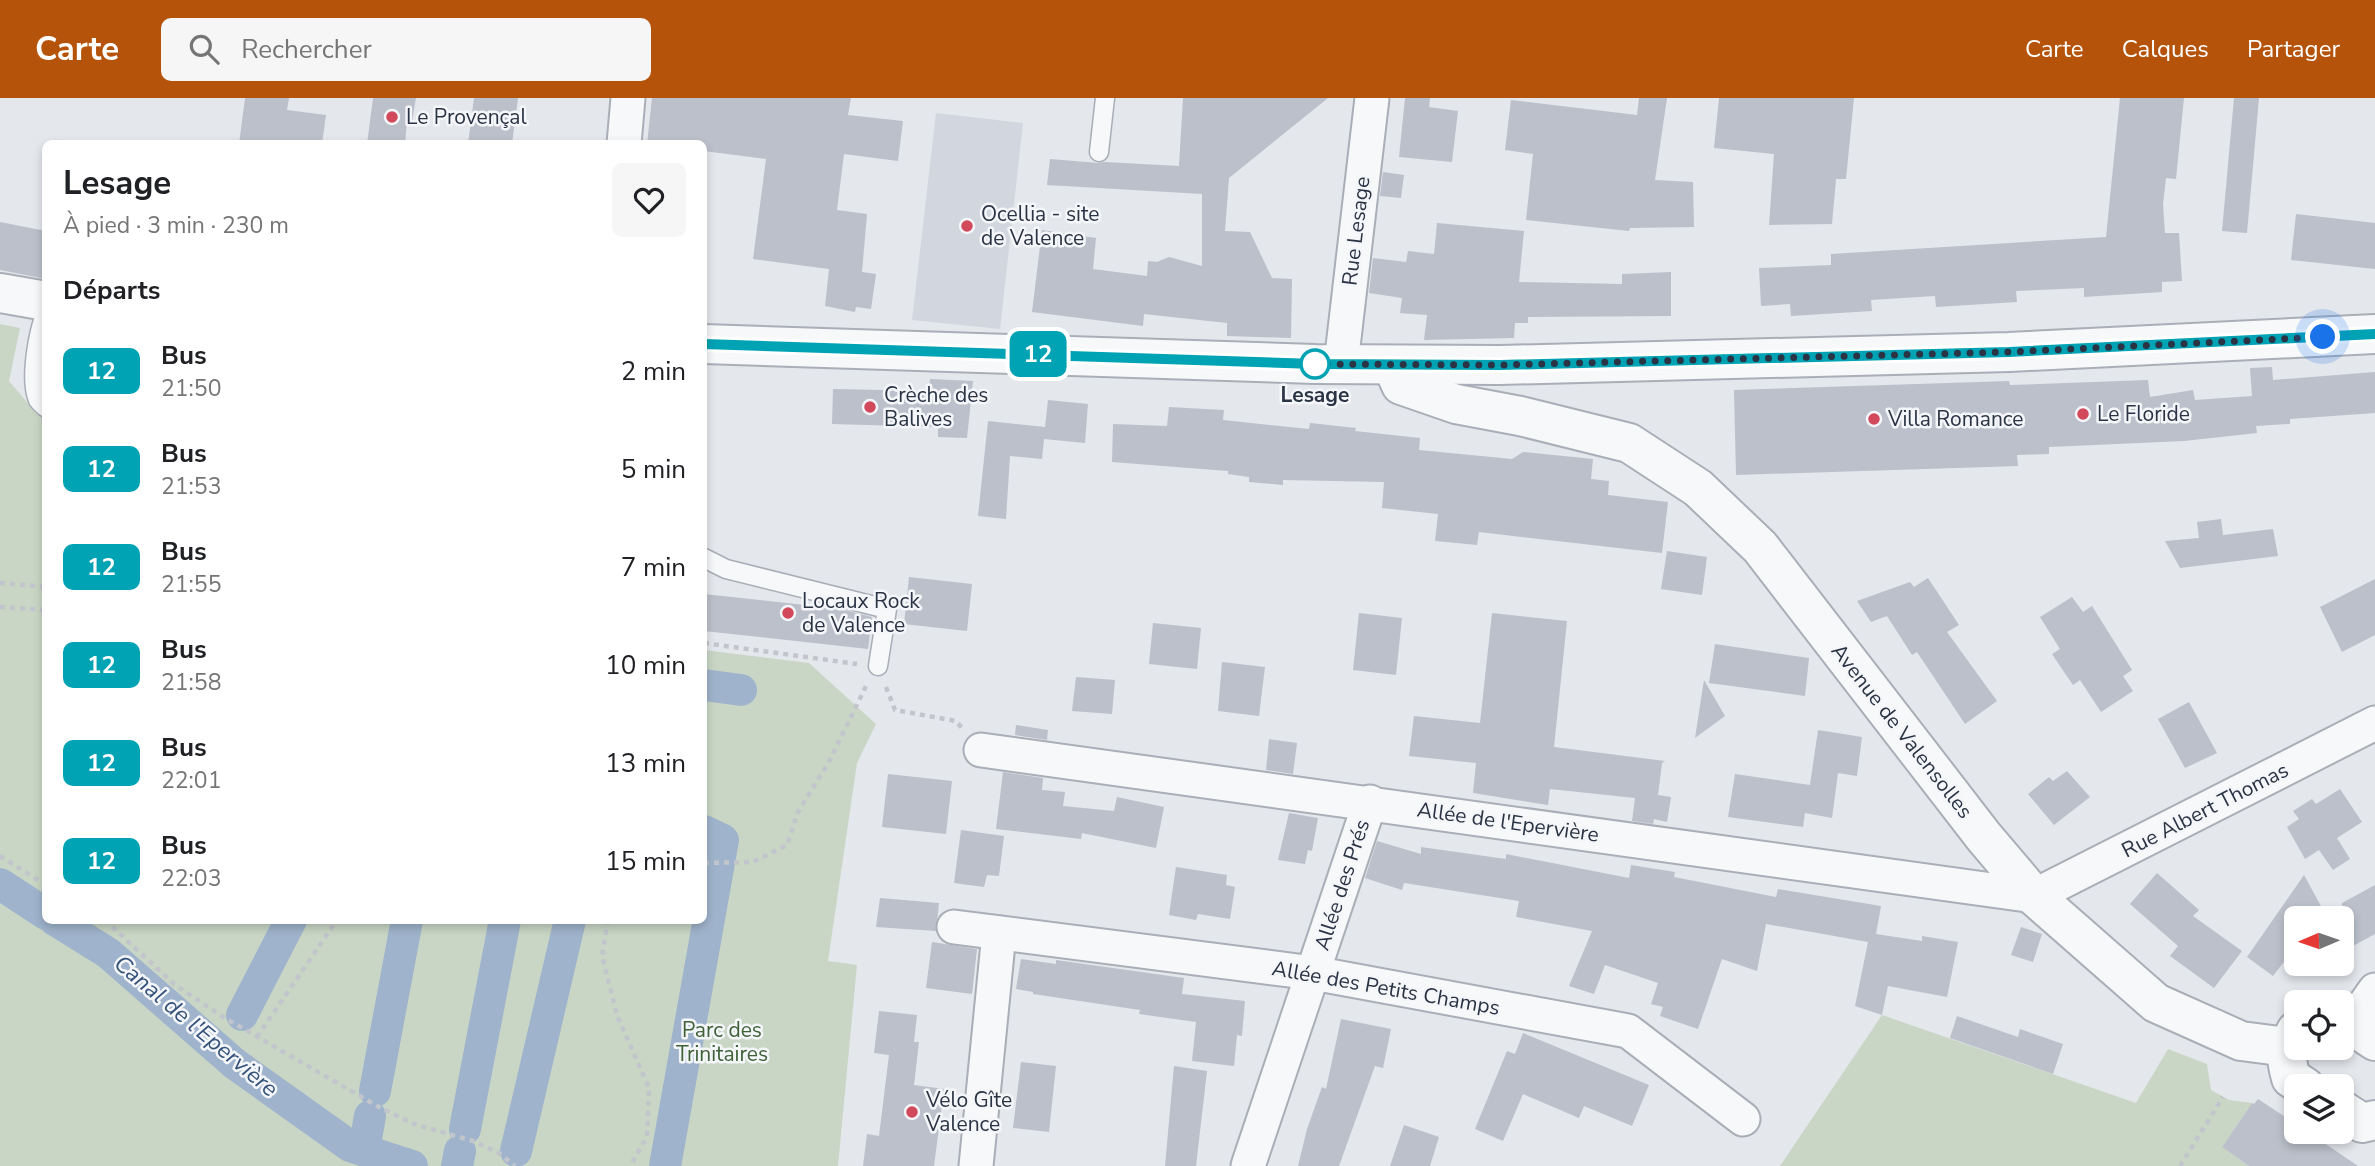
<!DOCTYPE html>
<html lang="fr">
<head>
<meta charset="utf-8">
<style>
  body { margin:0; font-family:"Nunito Sans",sans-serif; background:#f6f6f6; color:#202124; height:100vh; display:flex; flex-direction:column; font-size:26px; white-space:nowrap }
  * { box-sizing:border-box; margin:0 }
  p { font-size:23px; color:#757577 }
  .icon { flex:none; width:38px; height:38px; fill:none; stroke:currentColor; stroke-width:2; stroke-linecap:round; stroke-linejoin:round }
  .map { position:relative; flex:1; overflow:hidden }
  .drawer { position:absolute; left:42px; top:42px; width:665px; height:784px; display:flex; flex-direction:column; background:#fff; border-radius:10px; box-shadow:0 4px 10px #0003 }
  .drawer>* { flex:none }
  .badge { padding:0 14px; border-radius:10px; font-size:24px; line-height:46px }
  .needle { width:46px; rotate:268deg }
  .tools { position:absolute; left:2284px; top:808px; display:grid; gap:14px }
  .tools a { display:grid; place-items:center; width:70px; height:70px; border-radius:10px; background:#fff; box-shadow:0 4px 10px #0003; font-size:35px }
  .you { position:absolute; width:35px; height:35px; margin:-18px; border:5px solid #fff; border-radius:50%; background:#1a73e8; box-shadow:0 0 0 10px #1a73e833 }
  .map>.badge { position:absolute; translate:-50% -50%; box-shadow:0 0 0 4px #fff }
  h2 { padding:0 21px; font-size:26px; line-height:63px }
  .round { display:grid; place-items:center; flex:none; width:74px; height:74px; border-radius:10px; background:#f6f6f6 }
  .headline { display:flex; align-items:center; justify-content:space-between; height:119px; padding:0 21px }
  h1 { font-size:33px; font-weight:700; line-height:52px }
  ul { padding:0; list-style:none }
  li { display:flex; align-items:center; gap:21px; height:98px; padding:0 21px }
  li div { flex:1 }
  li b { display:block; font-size:26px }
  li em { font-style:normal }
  li .badge { min-width:77px; font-weight:700; text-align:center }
  header { display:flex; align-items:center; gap:42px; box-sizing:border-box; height:98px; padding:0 35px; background:#b45309; color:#fff }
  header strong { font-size:33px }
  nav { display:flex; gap:38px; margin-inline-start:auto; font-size:24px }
  .search { width:490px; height:63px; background:#f6f6f6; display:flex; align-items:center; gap:18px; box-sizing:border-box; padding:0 24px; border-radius:10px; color:#757577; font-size:26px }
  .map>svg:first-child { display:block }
</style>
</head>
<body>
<header>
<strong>Carte</strong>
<div class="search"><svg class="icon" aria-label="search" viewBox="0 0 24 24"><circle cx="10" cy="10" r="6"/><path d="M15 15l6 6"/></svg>Rechercher</div>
<nav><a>Carte</a><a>Calques</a><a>Partager</a></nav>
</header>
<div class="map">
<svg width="2375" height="1068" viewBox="0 0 2375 1068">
  <rect width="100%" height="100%" fill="#e4e7ec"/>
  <path fill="#d2d6de" d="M936,15L1023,25L1000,231L912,222Z"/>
  <g fill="#c9d6c5">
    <path d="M0,226L20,230L9,283L38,317L45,319L46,822H704V552L809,565L876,626L857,665L828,863L857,867L838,1068H0Z"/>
    <path d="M1882,917L2136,1005L2168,951L2207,966L2211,992L2229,1002L2252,1005L2222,1049L2249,1068H1780Z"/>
  </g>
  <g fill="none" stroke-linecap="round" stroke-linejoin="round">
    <g stroke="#9fb4cc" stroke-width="32">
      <path d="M704,587L741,592"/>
      <path d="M0,786L46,816"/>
      <path d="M55,822L108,855L235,966L350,1048L412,1068"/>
      <path d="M242,917L291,822"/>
      <path d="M375,993L407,822"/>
      <path d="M465,1031L505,822"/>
      <path d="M364,1052L370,1018"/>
      <path d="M516,1053L570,822"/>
      <path d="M457,1068L460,1053"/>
      <path d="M665,1068L723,742L704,733"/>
    </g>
  </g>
  <g fill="#bbc0ca">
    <path d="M245,0H289L287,12L326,17L322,46H239Z"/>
    <path d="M373,0H416L412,24H407L405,46H367Z"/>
    <path d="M474,0H518L512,46H468Z"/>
    <path d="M652,0H851L848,17L903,23L898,63L844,56L837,112L867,116L862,174L876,176L871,211L856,209L855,214L825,208L829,171L753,161L766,61L704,53V46H647Z"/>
    <path d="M1183,0H1328L1229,80L1225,133L1250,134L1272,180L1292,181L1291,240L1227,238V225L1144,216L1143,228L1032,214L1042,132L1096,140L1093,171L1147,178L1148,163L1157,164L1169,159L1202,168V96L1047,87L1050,61L1098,65L1105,64L1179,68Z"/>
    <path d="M1405,0H1430L1429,9L1458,13L1452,64L1399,59Z"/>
    <path d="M1639,0H1667L1655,82L1693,84L1694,129L1630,130L1629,133L1526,122L1533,56L1505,52L1511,2L1637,17Z"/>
    <path d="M1719,0H1854L1846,81H1836L1832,126L1769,127L1774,56L1714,50Z"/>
    <path d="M2120,0H2184L2176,81L2166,80L2163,106L2165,135H2179L2182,183L2162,184V194L2084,199V190L2016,193L2017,204L1936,209L1935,198L1871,202L1872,213L1791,218L1790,206L1761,208L1759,170L1831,167V156L2106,139Z"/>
    <path d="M2234,0H2259L2247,135L2222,133Z"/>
    <path d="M1383,74L1404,77L1401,100L1380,98Z"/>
    <path d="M2296,116L2375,125V171L2291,162Z"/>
    <path d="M0,124L46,133V181L0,172Z"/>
    <path d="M1437,125L1524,133L1519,184L1622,186V176L1671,174V218L1528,219V225H1515L1514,240L1424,242L1427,217L1400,215L1402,200L1369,195L1373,160L1406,164L1408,153L1434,156Z"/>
    <path d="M2272,269L2273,282L2375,274V315L2290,321V326L2256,328L2257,335L2184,343L2049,349V356L2017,357L2018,368L1736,377L1734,292L2009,283L2010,287L2148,282L2150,299L2193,292L2195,302L2252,298L2250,270Z"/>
    <path d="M930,281L973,283L967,340L938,339V329L832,326L833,291L929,293Z"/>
    <path d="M1048,302L1088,306L1085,345L1044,341L1042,361L1010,358L1006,421L978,418L988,323L1045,329Z"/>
    <path d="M1169,309L1224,312L1223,322L1309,331L1310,325L1356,330L1355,333L1420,340L1419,352L1512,361L1523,354L1593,361L1591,381L1609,383L1608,397L1668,404L1662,455L1479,434L1477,447L1435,443L1438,416L1382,410L1384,384L1283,382V387L1249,384V379L1228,376V373L1112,364L1113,326L1167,328Z"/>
    <path d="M2221,421L2223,437L2273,431L2278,458L2180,470L2165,443L2199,440L2197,424Z"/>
    <path d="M1667,453L1707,459L1702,497L1661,491Z"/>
    <path d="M909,479L972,486L967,533L904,526Z"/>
    <path d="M1928,480L1959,527L1947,534L1997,603L1965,626L1917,554L1912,557L1887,518L1871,524L1857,503L1910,484L1914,489Z"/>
    <path d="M2375,481V537L2342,554L2320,509Z"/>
    <path d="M704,496L841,511L872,519L868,551L704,533Z"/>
    <path d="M2072,499L2083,514L2092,508L2132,572L2123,578L2133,593L2101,614L2080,582L2073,587L2062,571L2052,556L2060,551L2040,519Z"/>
    <path d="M1359,515L1402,520L1396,577L1353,572Z"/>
    <path d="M1492,515L1567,523L1554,649L1665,663L1662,665L1658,697L1671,699L1667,724L1654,721L1653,726L1632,723L1635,700L1550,691L1548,707L1473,695L1476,665L1409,658L1414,618L1480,625Z"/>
    <path d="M1153,525L1201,530L1197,571L1149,566Z"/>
    <path d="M1715,546L1809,560L1805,598L1709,585Z"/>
    <path d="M1222,564L1265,569L1259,618L1218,613Z"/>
    <path d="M1076,579L1115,582L1112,616L1072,613Z"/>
    <path d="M1704,582L1725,618L1695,640Z"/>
    <path d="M2189,604L2217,655L2185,670L2158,621Z"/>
    <path d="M1016,627L1048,632L1047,642L1015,637Z"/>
    <path d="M1818,632L1862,639L1857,678L1838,675L1832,720L1805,715L1803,729L1728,719L1735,676L1810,687Z"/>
    <path d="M1269,641L1297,645L1293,676L1266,672Z"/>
    <path d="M2067,673L2090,699L2054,727L2028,696L2049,679L2053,683Z"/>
    <path d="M1003,674L1043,680L1042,692L1065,694L1063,708L1114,713L1117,699L1164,709L1156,750L1082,735L1081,741L996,731Z"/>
    <path d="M888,676L952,683L946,736L882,729Z"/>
    <path d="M2340,691L2362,724L2337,740L2350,761L2333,772L2319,752L2305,761L2287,729L2299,721L2293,713L2312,701L2316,706Z"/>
    <path d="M1289,715L1318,720L1312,753L1308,752L1305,766L1278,762Z"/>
    <path d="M961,732L1004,738L999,778L987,777L984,789L954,785Z"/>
    <path d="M1377,743L1421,756V749L1506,761V756L1629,780L1631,767L1675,774L1674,779L1776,799L1778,791L1881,808L1876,836L1922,843V838L1958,844L1947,899L1888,888L1882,917L1855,908L1868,844L1766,826L1757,873L1722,861L1698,931L1660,918L1663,909L1651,906L1658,885L1605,867L1594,896L1569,888L1592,833L1516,819L1519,803L1404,785L1402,792L1365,780Z"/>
    <path d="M1176,769L1227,777L1226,787L1235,789L1230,821L1198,816L1196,822L1169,817Z"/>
    <path d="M2157,775L2199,812L2193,818L2242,853L2214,890L2170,858L2178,848L2130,806Z"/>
    <path d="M2304,777L2328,821H2296V848L2273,878L2247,859Z"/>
    <path d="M2375,787V836L2342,854V805Z"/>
    <path d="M880,800L939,805L936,833L876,829Z"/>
    <path d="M2021,829L2042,836L2033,864L2011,857Z"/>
    <path d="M932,844L977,851L972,896L926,890Z"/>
    <path d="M1021,861L1056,866V862L1184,880L1182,896L1245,903L1242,938L1237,937L1234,968L1192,963L1196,924L1139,916L1140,912L1033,896V894L1016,891Z"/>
    <path d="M879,913L917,917L914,944H919L914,987L944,991L934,1068H863L867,1036L879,1038L889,957L874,955Z"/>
    <path d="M1957,918L2018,939L2020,931L2063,946L2053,976L1950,940Z"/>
    <path d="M1341,921L1391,931L1383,970L1375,968L1339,1068H1298L1307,1031L1322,989L1326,991Z"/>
    <path d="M1523,935L1649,987L1632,1028L1584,1008L1579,1020L1523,996L1503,1043L1475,1031L1507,953L1515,956Z"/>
    <path d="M1021,964L1056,968L1049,1034L1013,1030Z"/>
    <path d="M1174,968L1207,973L1196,1068H1165Z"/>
    <path d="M2258,1001L2296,1026V1034H2308L2358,1068H2249L2222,1049L2252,1005L2254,1006Z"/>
    <path d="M1404,1027L1439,1039L1430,1068H1390Z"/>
  </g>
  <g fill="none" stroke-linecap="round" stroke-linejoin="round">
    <defs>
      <g id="service">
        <path d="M1099,54L1105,0"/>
        <path d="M46,214C38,234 29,281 38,302C40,305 43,307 46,310"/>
        <path d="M704,460L726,471L887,511L878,568"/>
      </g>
      <g id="minor">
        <path d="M624,46L628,0"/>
        <path d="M1341,266L1372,0"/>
        <path d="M981,652L2034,798L2375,625"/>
        <path d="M954,829L1313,875L1628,933L1743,1021"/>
        <path d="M2351,926L2375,892"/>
        <path d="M976,1068L999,835"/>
        <path d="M1248,1068L1370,704"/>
      </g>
      <g id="tertiary">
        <path d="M0,195L46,203"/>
        <path d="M704,246L1315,266L1500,267L2009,254L2375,236"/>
        <path d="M1392,267L1401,287L1456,306L1520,318L1629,345L1698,390L1760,449L1984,739L2034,798L2156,905L2241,943L2287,949"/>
        <path d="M2342,921L2375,943"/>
        <path d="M2296,933C2285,953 2285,958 2291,980L2305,989"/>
        <path d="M2342,1012L2362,1025L2375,1022"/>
      </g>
    </defs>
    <use href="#service" stroke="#a9aeb7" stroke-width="21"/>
    <use href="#minor" stroke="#a9aeb7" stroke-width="37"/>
    <use href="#tertiary" stroke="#a9aeb7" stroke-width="42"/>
    <g stroke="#c2c5cb" stroke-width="4.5" stroke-dasharray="5 5" stroke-linecap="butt">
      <path d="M0,485L46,489"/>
      <path d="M0,509L46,512"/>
      <path d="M704,545L857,566"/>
      <path d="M886,589L895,612L956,623L962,630"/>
      <path d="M0,758L46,787"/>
      <path d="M704,765L753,764L787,747L798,714L830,662L866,588"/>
      <path d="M105,822L174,886L223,919L379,1009L414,1026L473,1043L499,1055L515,1068"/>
      <path d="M608,822L602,858L617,917L649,990L647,1039L630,1068"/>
      <path d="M257,939L337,822"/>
      <path d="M2180,1068L2223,999"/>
    </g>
    <use href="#service" stroke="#f7f8fa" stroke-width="18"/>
    <use href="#minor" stroke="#f7f8fa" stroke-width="33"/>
    <use href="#tertiary" stroke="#f7f8fa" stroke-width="38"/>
  </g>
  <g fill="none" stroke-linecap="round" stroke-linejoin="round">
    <defs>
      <path id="line" d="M704,246L1315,266L1500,267L2009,254L2375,236"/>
    </defs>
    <use href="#line" stroke="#fff" stroke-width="16"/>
    <use href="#line" stroke="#00a3b4" stroke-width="10"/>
    <path stroke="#2b3445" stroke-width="7" stroke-dasharray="0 12.6" d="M1315,266L1500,267L2009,254L2323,239"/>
  </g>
  <g fill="#d1495b" stroke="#f4f6f9" stroke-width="2.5">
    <circle cx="392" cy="19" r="7"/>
    <circle cx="967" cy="128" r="7"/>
    <circle cx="870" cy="309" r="7"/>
    <circle cx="2083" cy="316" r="7"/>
    <circle cx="1874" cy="321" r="7"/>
    <circle cx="788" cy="515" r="7"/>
    <circle cx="912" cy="1014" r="7"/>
  </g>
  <circle fill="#fff" stroke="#00a3b4" stroke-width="3.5" cx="1315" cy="266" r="14"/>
  <g text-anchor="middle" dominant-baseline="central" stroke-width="5" stroke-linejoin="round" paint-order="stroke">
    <g font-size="21" fill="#2b3445" stroke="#f4f6f9" text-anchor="start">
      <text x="406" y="19">Le Provençal</text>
      <text x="981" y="116">Ocellia - site<tspan x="981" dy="24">de Valence</tspan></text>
      <text x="884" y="297">Crèche des<tspan x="884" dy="24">Balives</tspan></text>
      <text x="2097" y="316">Le Floride</text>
      <text x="1888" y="321">Villa Romance</text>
      <text x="802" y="503">Locaux Rock<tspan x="802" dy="24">de Valence</tspan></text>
      <text x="926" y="1002">Vélo Gîte<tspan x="926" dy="24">Valence</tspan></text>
    </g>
    <g font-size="21" fill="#2b3445" stroke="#f4f6f9">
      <text transform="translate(1356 133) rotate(-83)">Rue Lesage</text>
      <text transform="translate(1902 633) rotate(52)">Avenue de Valensolles</text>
      <text transform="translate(2205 712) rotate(-27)">Rue Albert Thomas</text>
      <text transform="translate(1508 724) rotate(8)">Allée de l'Epervière</text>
      <text transform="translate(1342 787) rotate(-72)">Allée des Prés</text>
      <text transform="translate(1386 890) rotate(10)">Allée des Petits Champs</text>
    </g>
    <g font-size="21" font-weight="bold" fill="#2b3445" stroke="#f4f6f9">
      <text x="1315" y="297">Lesage</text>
    </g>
    <g font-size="21" fill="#3f6138" stroke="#f4f6f9">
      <text x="722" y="932">Parc des<tspan x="722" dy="24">Trinitaires</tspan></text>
    </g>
    <g font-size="23" font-style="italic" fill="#34527a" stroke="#f4f6f9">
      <text transform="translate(196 928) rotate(40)">Canal de l'Epervière</text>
    </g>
  </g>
</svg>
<div class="tools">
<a><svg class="needle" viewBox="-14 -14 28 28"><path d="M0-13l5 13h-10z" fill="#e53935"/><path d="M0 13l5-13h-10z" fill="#757577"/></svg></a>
<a><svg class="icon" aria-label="locate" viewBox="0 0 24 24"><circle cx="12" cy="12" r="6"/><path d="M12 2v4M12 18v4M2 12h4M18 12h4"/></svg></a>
<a><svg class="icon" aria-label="layers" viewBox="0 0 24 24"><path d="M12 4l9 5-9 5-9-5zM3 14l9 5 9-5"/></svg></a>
</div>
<div class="you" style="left:2323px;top:239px"></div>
<b class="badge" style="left:1038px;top:256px;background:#00a3b4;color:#fff">12</b>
<section class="drawer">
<div class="headline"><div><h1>Lesage</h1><p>À pied · 3 min · 230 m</p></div><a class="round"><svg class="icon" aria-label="heart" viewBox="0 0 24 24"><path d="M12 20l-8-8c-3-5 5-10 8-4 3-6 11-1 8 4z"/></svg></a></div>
<h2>Départs</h2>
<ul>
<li><span class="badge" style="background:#00a3b4;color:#fff">12</span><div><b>Bus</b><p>21:50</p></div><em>2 min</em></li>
<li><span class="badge" style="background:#00a3b4;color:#fff">12</span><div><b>Bus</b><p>21:53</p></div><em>5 min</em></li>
<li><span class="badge" style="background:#00a3b4;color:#fff">12</span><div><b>Bus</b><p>21:55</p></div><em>7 min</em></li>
<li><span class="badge" style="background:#00a3b4;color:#fff">12</span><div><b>Bus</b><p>21:58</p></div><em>10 min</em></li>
<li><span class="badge" style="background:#00a3b4;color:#fff">12</span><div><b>Bus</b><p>22:01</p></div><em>13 min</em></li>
<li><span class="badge" style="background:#00a3b4;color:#fff">12</span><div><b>Bus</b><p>22:03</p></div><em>15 min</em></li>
</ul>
</section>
</div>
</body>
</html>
